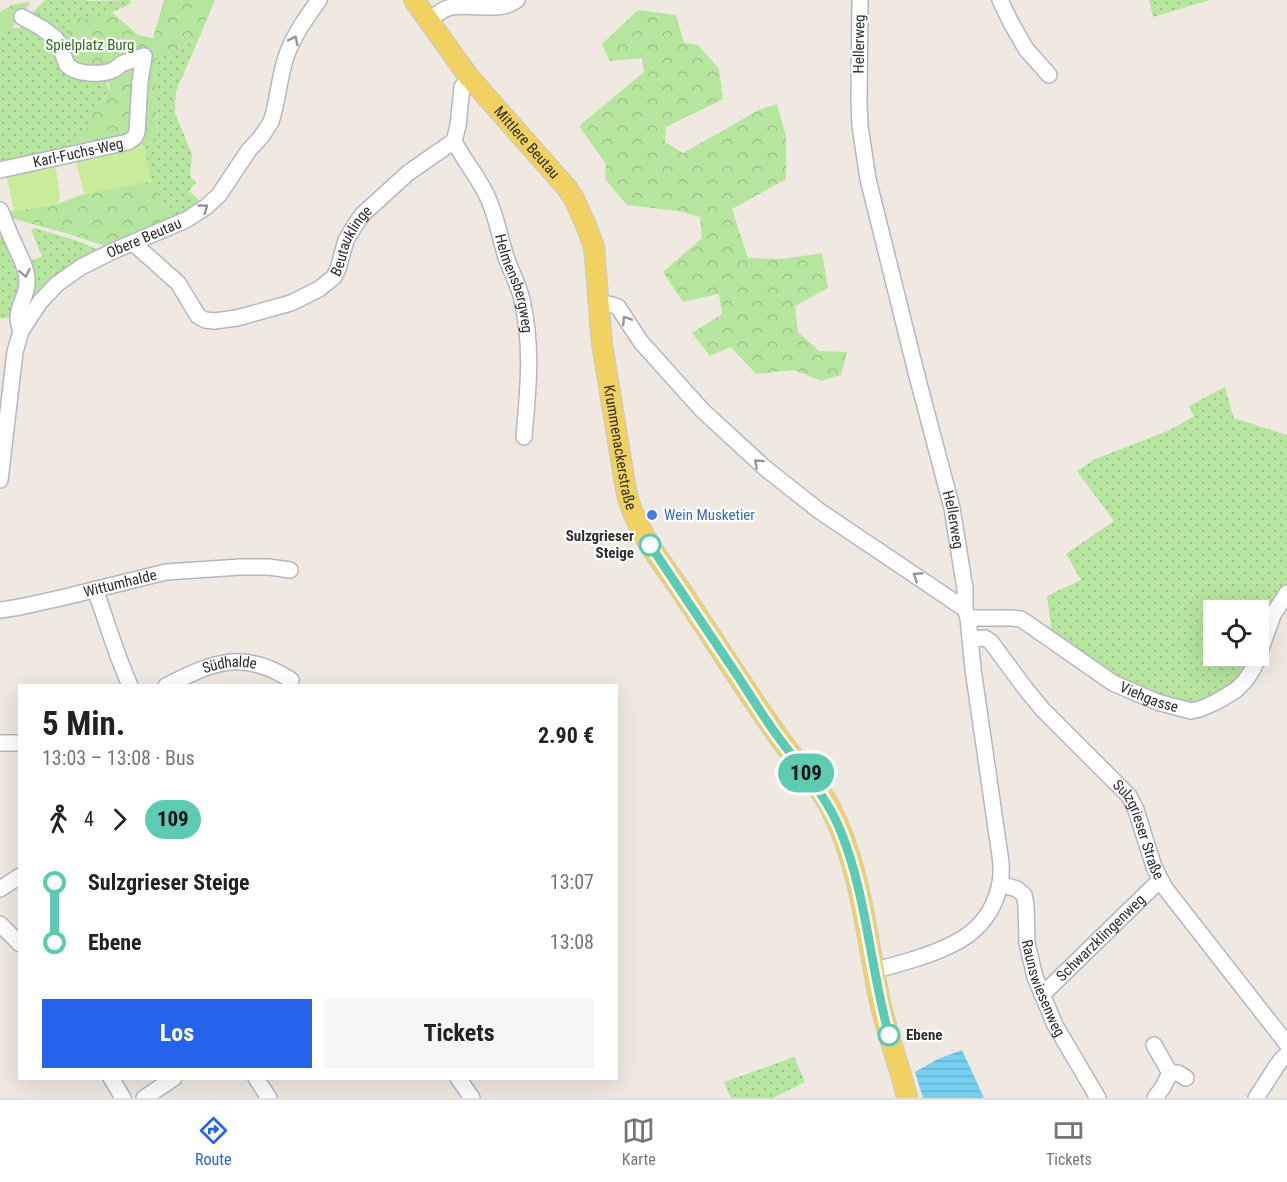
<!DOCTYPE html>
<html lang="de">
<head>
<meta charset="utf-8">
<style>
  body { margin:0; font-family:"Roboto Condensed",sans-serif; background:#f6f6f6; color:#222; height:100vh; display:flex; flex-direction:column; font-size:22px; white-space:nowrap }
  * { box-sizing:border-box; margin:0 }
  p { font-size:20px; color:#767676 }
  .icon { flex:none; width:33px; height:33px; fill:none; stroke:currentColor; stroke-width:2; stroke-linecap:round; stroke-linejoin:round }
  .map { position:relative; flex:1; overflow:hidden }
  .drawer { position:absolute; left:18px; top:684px; width:600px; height:396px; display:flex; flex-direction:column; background:#fff; border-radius:0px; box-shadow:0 6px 24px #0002 }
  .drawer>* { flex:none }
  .badge { padding:0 12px; border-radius:20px; font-size:21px; line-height:39px }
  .controls { position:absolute; left:1203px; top:600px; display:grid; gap:12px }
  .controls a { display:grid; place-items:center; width:66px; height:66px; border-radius:0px; background:#fff; box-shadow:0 6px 24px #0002; font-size:30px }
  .map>.badge { position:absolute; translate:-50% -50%; box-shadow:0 0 0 3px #fff }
  .legs { display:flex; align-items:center; gap:9px; height:66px; padding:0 24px; font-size:20px }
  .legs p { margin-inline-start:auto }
  .head { display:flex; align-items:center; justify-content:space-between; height:102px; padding:0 24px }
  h1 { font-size:33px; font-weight:700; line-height:45px }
  .action { display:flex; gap:12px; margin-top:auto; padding:12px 24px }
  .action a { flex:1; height:69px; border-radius:0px; background:#2563eb; color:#fff; font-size:24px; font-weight:700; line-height:69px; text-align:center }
  .action a+a { background:#f6f6f6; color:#222 }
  ul { padding:0 24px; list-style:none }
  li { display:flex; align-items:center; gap:21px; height:60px; font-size:22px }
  li i { display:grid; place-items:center; width:9px; height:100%; margin:0 8px; background:currentColor }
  li i::after { content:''; width:15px; height:15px; margin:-8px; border:4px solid; border-radius:50%; background:#fff }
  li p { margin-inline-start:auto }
  li:first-child i { background:linear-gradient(#0000 50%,currentColor 0) }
  li:last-child i { background:linear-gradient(currentColor 50%,#0000 0) }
  .tab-bar { display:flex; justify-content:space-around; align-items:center; height:84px; border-top:2px solid #e0e0e0; background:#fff; font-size:16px; color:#767676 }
  .tab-bar a { display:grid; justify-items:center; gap:3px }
  .tab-bar .on { color:#2563eb }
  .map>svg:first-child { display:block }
</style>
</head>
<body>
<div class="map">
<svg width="1287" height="1098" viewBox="0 0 1287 1098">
  <defs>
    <pattern id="grass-dots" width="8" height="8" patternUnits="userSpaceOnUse" patternTransform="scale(1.5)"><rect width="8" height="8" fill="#b6e59e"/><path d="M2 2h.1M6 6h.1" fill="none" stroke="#9dc588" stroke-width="1.8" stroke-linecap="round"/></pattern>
    <pattern id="forest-crowns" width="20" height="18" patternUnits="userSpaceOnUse" patternTransform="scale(1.5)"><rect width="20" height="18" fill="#b6e59e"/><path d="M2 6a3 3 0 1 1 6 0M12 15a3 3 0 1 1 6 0" fill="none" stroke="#9dc588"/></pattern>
    <pattern id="water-rules" width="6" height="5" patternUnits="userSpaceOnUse" patternTransform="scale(1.5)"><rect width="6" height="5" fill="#75cff0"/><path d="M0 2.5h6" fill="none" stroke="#66b2ce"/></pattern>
  </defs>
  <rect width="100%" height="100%" fill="#efe9e1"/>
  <g fill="url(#grass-dots)">
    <path d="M45,0H87L89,1L130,0L131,3C126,7 119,8 113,12C108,16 111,16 106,19C97,24 85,20 76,17L111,93L104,97L80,141L79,148L0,167V34L12,28H20L29,16Z"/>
    <path d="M1149,0H1210L1153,17Z"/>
    <path d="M199,38L176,91L175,113L192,154L190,176L196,182L189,191L203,204L173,222L151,181L144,146L157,140L155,59Z"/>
    <path d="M0,219L27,263L42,256L31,230L34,228L78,241L104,252L25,316L13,318H0Z"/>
    <path d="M1225,387L1234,419H1237L1287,435V589L1259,648L1258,610H1214V656H1256L1242,680L1196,706L1122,684L1050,632L1051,624L1047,596L1081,580L1066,554L1114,521L1077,471L1093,460L1170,430L1194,416L1189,406Z"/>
    <path d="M794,1057L805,1082L773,1098H731L724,1082Z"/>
  </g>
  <g fill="url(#forest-crowns)">
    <path d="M164,0H215L199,38L155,60L157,140L144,146L131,149L129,138L79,148L80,141L88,125L97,104L111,92L109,85L103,76L78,70L60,37L67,32L70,20L76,17C90,21 102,24 113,13L138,35L153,38Z"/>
    <path d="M28,2L30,3L12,28L0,34V12L12,5Z"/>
    <path d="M638,10L676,15L684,43L698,45L719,69L723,99L666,127L665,142L683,153L759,110L777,104L786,136V179L732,209L748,258L783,259L822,253L828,288L795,306L798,332L819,351L847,352L841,375L821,381L794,370L756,374L731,347L710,356L692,333L722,314L719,294L683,302L663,272L702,238L700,217L679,211L627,205L605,179L606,164L579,126L644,72L642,58L610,61L602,44Z"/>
    <path d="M151,181L173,222L111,248L69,234L7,217V212L57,204L84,194Z"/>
  </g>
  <g fill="#c9ec9a">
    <path d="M144,146L151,181L84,194L76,161Z"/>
    <path d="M55,164L60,196L57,204L14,211L6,174Z"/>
  </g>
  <path fill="url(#water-rules)" d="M962,1050L984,1098H923L915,1072L938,1059Z"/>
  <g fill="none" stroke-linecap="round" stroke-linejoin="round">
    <defs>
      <g id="minor">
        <path id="s1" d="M860,0L859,103L860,126L868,179L917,376L952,508L965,589V609L968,618L973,669L998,842C1000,855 1003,869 1000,883C991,930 956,946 915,959C902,963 889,967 875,970"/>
        <path d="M1000,0L1010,21L1026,49L1049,75"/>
        <path d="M428,21C435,16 441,10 448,8C470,2 498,14 517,0"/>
        <path id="s2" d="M454,141C463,159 476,174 485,192C496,212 499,235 506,257C511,272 519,285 522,300C533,348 528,389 524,437"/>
        <path id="s3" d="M0,170L128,142L135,137L137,132L140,81L144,56C137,58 129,61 121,64C119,66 116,69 113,70C102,75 76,75 67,65L61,49L56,39L42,28L22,17"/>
        <path d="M0,210C5,220 8,231 13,241C18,253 27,267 27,281C27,302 12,308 21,331"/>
        <path id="s4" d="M133,243L178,283L198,316L205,320L214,321L237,318L291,303L319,289L334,277L338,269L346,240L357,222L363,214L408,173L454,141L458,126L462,87L469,77"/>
        <path d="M598,302L613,305L618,307L641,342L702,410L765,468L818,510L965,609"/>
        <path id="s5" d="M0,480L15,352L21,331L40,302L57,284L81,267L111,252L186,220L206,207L219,195L249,150L261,137L271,122C278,101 279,78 286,57C293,36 306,18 319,0"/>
        <path d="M95,589L118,656L130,686"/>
        <path id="s6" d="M0,610L20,607L65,597L166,572L240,567H269L290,570"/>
        <path id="s7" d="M968,618H1012L1021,619L1113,683L1157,702L1191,711L1200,709L1216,702L1236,690L1245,681L1253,669L1258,657L1273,615L1287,593"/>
        <path id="s8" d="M970,639L985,638L991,642L1025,688L1043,710L1129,796L1136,810L1154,867L1165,888L1287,1044"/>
        <path id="s9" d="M166,686C213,662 243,649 291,680"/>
        <path d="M0,743H20"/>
        <path id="s10" d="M1000,884L1017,889L1024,895L1026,905L1027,943L1035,977L1055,1025L1098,1098"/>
        <path d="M0,889L20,876"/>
        <path d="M0,924L20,944"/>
        <path id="s11" d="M1042,995L1160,880"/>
        <path d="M1154,1045L1170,1073L1163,1087L1155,1098"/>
        <path d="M1170,1073H1178L1186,1078"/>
        <path d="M111,1078L123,1098"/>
        <path d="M256,1078L269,1098"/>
        <path d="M458,1078L472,1098"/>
        <path d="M144,1098L174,1078"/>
        <path d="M1256,1098L1280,1061L1287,1054"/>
      </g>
      <g id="major">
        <path id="s12" d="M414,0L469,77L567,188L574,199L586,225L594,247L602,344L626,490C634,528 660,560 682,592C713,639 743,686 775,732C792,757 814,779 829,805C861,866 866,936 880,1002C887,1035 900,1066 907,1098"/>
      </g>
    </defs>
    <use href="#minor" stroke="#b4b7c1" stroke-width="18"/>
    <use href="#major" stroke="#c9c9c9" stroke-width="22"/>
    <use href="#minor" stroke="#fff" stroke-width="15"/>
    <use href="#major" stroke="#f2d163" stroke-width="20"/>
  </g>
  <defs><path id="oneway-chevron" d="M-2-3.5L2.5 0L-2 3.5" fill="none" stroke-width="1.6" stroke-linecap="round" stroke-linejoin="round" transform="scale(1.5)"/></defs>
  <g stroke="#969696">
    <use href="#oneway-chevron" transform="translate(294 40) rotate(-63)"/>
    <use href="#oneway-chevron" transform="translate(204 208) rotate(-36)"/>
    <use href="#oneway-chevron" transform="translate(25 273) rotate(79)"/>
    <use href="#oneway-chevron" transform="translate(626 320) rotate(-123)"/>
    <use href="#oneway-chevron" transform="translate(758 463) rotate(-138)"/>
    <use href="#oneway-chevron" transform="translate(917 576) rotate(-147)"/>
  </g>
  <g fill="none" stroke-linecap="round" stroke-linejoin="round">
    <defs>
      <path id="line-1" d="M650,545C677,585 704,625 731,666C746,688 760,712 776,734C799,766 826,794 841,832C867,897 870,968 889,1035"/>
    </defs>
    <use href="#line-1" stroke="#fff" stroke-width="14"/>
    <use href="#line-1" stroke="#5dcbb1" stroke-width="9"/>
  </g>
  <circle fill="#3f7fe0" stroke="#fff" stroke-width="2" cx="652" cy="515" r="6"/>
  <g fill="#fff" stroke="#5dcbb1" stroke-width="3">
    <circle cx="650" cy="545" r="10"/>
    <circle cx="889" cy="1035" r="10"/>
  </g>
  <g text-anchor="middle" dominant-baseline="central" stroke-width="4.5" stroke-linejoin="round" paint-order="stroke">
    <g font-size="15" fill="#2e2e2e" stroke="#fff">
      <text transform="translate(859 44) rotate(-89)">Hellerweg</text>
      <text stroke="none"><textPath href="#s12" startOffset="182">Mittlere Beutau</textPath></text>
      <text stroke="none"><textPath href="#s3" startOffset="80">Karl-Fuchs-Weg</textPath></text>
      <text stroke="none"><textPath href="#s5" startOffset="309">Obere Beutau</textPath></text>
      <text stroke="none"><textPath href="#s4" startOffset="286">Beutauklinge</textPath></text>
      <text stroke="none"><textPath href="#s2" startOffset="156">Helmensbergweg</textPath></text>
      <text stroke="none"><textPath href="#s12" startOffset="510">Krummenackerstraße</textPath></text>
      <text stroke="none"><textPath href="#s1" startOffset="531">Hellerweg</textPath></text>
      <text stroke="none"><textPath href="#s6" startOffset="123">Wittumhalde</textPath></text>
      <text stroke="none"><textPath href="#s9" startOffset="68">Südhalde</textPath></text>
      <text stroke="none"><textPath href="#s7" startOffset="204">Viehgasse</textPath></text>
      <text stroke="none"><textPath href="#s8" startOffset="264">Sulzgrieser Straße</textPath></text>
      <text stroke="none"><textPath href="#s11" startOffset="82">Schwarzklingenweg</textPath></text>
      <text stroke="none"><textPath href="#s10" startOffset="123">Raunswiesenweg</textPath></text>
    </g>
    <g font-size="15" fill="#2c6e1b" stroke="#fff">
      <text x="90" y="45">Spielplatz Burg</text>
    </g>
    <g font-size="15" fill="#366cbe" stroke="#fff" text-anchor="start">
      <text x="664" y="515">Wein Musketier</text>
    </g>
    <g font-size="15" font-weight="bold" fill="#2e2e2e" stroke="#fff" text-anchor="end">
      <text x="634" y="536">Sulzgrieser<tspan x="634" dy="17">Steige</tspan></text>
      <text x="906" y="1035" text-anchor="start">Ebene</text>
    </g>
  </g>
</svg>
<div class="controls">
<a><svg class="icon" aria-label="locate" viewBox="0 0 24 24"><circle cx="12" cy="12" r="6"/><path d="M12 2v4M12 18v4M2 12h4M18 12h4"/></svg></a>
</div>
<b class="badge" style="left:806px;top:773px;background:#5dcbb1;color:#111">109</b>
<section class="drawer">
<div class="head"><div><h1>5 Min.</h1><p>13:03 – 13:08 · Bus</p></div><b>2.90 €</b></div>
<div class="legs"><svg class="icon" aria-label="walk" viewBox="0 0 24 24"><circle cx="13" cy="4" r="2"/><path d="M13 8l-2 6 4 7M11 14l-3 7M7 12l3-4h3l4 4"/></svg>4<svg class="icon" aria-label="forward" viewBox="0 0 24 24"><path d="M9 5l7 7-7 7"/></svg><b class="badge" style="background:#5dcbb1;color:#111">109</b></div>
<ul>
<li><i style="color:#5dcbb1"></i><b>Sulzgrieser Steige</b><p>13:07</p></li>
<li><i style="color:#5dcbb1"></i><b>Ebene</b><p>13:08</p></li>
</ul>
<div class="action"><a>Los</a><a>Tickets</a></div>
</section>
</div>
<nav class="tab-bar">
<a class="on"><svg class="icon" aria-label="directions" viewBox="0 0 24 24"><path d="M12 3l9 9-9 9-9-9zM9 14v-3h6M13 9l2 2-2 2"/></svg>Route</a>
<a><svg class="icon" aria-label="map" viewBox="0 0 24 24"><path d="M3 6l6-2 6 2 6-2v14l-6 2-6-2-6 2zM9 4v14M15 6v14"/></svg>Karte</a>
<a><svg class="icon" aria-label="tickets" viewBox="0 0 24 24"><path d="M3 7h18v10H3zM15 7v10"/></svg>Tickets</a>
</nav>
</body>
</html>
